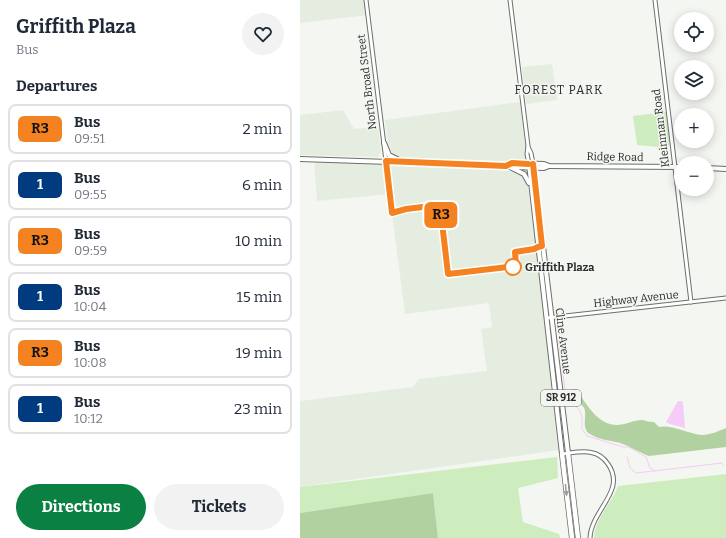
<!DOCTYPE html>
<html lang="en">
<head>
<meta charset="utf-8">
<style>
  body { margin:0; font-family:Bitter,serif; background:#f2f2f3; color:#1f2937; height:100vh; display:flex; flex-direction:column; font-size:15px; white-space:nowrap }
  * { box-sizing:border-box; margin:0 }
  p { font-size:13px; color:#747a83 }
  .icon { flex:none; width:22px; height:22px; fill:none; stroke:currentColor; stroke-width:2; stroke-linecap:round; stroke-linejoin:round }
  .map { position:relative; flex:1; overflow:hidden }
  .drawer { display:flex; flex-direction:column; background:#fff; width:300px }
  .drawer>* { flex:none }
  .badge { padding:0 8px; border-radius:6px; font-size:14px; line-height:26px }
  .fabs { position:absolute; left:374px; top:12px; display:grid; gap:8px }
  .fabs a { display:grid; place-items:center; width:40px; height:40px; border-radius:50%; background:#fff; box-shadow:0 2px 10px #0003; font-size:20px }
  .map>.badge { position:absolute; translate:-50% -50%; box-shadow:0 0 0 2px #fff }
  h2 { padding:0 16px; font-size:15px; line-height:36px }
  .round { display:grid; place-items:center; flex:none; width:42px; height:42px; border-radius:21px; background:#f2f2f3 }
  .headline { display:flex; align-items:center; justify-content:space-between; height:68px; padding:0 16px }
  h1 { font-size:19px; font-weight:700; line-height:30px }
  .primary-button { display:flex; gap:8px; margin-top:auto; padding:8px 16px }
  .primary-button a { flex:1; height:46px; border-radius:24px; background:#0b8043; color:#fff; font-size:16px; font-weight:700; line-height:46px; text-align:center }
  .primary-button a+a { background:#f2f2f3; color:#1f2937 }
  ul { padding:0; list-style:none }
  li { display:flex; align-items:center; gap:12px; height:50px; margin:0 8px 6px; padding:0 8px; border:2px solid #e0e1e3; border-radius:8px }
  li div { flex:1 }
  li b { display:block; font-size:15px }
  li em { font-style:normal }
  li .badge { min-width:44px; font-weight:700; text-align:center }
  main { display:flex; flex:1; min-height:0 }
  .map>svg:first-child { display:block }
</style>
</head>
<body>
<main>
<section class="drawer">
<div class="headline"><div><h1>Griffith Plaza</h1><p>Bus</p></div><a class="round"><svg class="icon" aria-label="heart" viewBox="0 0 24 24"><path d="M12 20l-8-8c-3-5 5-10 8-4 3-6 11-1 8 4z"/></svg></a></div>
<h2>Departures</h2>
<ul>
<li><span class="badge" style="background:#f58220;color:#111">R3</span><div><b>Bus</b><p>09:51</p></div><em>2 min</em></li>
<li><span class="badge" style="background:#003b80;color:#fff">1</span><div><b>Bus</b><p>09:55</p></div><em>6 min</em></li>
<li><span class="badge" style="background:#f58220;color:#111">R3</span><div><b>Bus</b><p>09:59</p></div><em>10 min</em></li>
<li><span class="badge" style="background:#003b80;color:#fff">1</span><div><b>Bus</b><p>10:04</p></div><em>15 min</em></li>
<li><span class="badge" style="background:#f58220;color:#111">R3</span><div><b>Bus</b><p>10:08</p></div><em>19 min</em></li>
<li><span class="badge" style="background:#003b80;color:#fff">1</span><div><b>Bus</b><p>10:12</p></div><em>23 min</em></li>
</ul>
<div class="primary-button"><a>Directions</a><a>Tickets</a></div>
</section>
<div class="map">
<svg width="426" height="538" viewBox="0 0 426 538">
  <rect width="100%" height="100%" fill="#f3f6f1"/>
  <g fill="#e5ede1">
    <path d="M0,0H66L68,15L0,23Z"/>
    <path d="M252,64L257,100L226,104L222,67Z"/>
    <path d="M220,102L227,162L97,157L93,154L88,143L85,120Z"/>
    <path d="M43,110L54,129L78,127L81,152L78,157L0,155V115Z"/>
    <path d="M14,160L85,162L89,194L17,201Z"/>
    <path d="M86,166L214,171L223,175L227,179L242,296L258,450L0,487V401L113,387L119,379L187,371L181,329L192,327L189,303L105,314Z"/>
  </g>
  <g fill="#ceedbe">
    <path d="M366,112L370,145L357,147L337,145L333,116Z"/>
    <path d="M257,457L258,478L218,488L223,522L259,534L260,538H138L133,493L0,513V487Z"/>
    <path d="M426,474V538H294C295,518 311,505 318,486Z"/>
  </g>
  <g fill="#b1d2a0">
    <path d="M276,389C286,403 297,425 317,425C325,425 334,420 342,420C347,421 349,422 354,422L359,427C371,424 389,434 402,435C410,435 419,431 426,428V447L349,456L346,455C337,451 329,446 320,443C310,440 299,440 290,434C276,425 299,401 267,402L265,391Z"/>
    <path d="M133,493L138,538H0V513Z"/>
  </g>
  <path fill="#f7cbf8" d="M378,401H382L383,404L385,428L370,424L366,422Z"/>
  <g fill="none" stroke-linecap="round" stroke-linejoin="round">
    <g stroke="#f7cbf8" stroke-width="1">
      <path d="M258,338L267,403L275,405L280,411L282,418V429L287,436L323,447H329L346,457L350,468L355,471"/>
      <path d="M327,457L330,468L336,473L422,463L423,465"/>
    </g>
    <defs>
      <g id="tertiary">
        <path d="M66,0L86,161"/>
        <path d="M210,0L228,146L227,154L229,164"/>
        <path d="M355,0L391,302"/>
        <path d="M228,147L231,153L233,164"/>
        <path d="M247,318L426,298"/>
        <path d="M262,454C279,452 297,447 308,464C327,491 291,510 290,538"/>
      </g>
      <g id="primary">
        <path d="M84,143L89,155L99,160"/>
        <path d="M0,159L208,166L224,174L229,183"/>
        <path d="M229,164L262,454"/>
        <path d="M233,164L268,453"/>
        <path d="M208,166L212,163L244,164L249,166L381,167"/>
        <path d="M214,167L244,168L249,166"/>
        <path d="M407,168L426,169"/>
      </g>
      <g id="motorway">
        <path d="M268,453L278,538"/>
        <path d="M262,454L272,538"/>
      </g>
    </defs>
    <use href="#tertiary" stroke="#6c6f6b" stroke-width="5"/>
    <use href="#primary" stroke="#6c6f6b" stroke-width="6"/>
    <use href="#motorway" stroke="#6c6f6b" stroke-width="6"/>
    <use href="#tertiary" stroke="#fff" stroke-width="3"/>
    <use href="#primary" stroke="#fff" stroke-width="4"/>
    <use href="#motorway" stroke="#fff" stroke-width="4.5"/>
  </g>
  <defs><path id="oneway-solid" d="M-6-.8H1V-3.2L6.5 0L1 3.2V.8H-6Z"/></defs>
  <use fill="#a0a0a0" href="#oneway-solid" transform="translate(266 490) rotate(84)"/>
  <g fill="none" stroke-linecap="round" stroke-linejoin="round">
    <defs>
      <path id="line" d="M228,164L212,163L206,166L86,161L92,213L106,209L140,205L148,274L216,266L215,252L234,249L238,247L242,246L233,164"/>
    </defs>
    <use href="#line" stroke="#fff" stroke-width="9"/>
    <use href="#line" stroke="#f58220" stroke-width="6"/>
  </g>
  <circle fill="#fff" stroke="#f58220" stroke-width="2" cx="213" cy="267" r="8"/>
  <g text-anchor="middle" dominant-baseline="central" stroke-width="3" stroke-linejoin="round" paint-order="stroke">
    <rect fill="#f3f6f1" stroke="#676966" stroke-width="1" x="241" y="390" width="40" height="16" rx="3"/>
    <g font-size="10" font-weight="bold" fill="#2b2c2b">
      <text x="261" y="398">SR 912</text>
    </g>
    <g font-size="11" fill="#2b2c2b" stroke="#f3f6f1">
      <text transform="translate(67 82) rotate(-97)">North Broad Street</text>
      <text transform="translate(361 128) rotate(-97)">Kleinman Road</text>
      <text transform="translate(315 157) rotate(1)">Ridge Road</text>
      <text transform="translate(336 299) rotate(-6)">Highway Avenue</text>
      <text transform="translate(263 341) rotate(83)">Cline Avenue</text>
    </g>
    <g font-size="11" font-weight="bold" fill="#2b2c2b" stroke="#f3f6f1" text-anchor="start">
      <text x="225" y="267">Griffith Plaza</text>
    </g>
    <g font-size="12" letter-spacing="1" fill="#2b2c2b" stroke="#f3f6f1">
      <text x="259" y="90">FOREST PARK</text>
    </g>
  </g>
</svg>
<div class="fabs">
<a><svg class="icon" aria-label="locate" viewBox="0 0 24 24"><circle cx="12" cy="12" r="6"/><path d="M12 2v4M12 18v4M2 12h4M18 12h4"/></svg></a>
<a><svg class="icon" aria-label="layers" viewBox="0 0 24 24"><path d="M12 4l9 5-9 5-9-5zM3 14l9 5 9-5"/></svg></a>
<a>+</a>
<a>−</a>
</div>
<b class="badge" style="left:141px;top:215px;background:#f58220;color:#111">R3</b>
</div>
</main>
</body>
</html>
